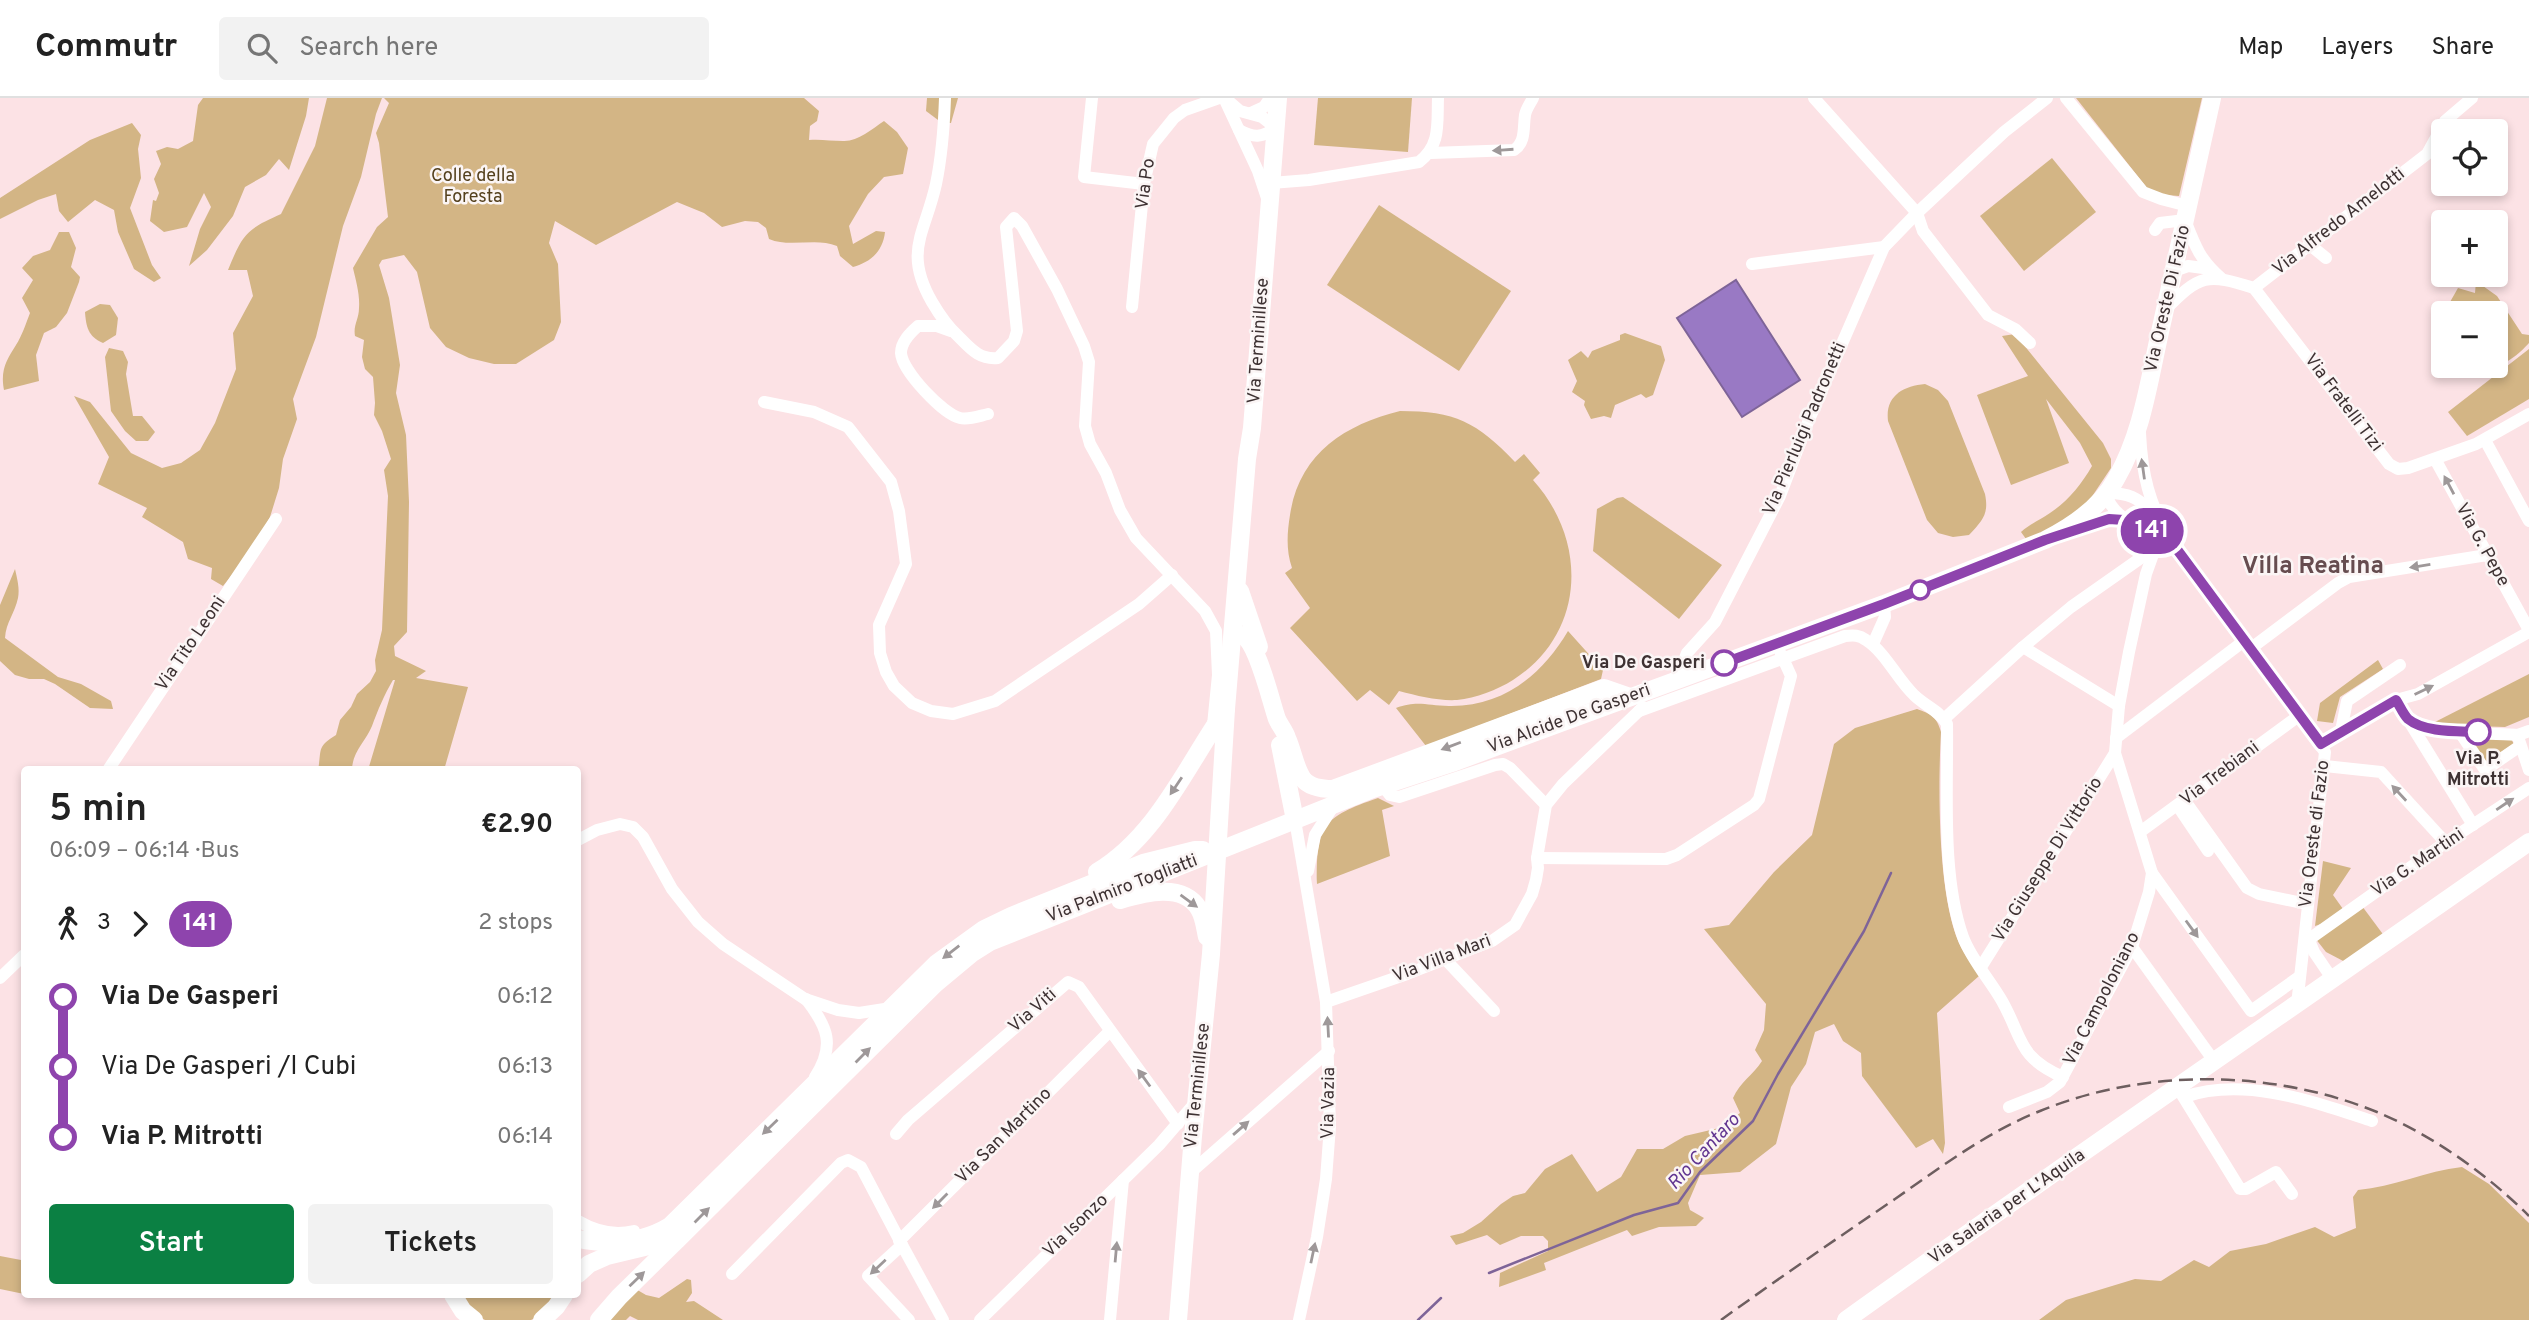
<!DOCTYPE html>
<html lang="en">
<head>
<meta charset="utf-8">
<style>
  body { margin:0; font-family:Overpass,sans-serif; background:#f2f2f2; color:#222; height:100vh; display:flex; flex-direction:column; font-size:26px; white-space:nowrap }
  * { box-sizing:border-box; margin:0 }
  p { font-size:23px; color:#767676 }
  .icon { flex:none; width:38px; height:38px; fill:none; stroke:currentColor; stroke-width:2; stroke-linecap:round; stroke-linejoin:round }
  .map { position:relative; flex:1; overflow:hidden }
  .panel { position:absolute; left:21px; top:668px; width:560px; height:532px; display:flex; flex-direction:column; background:#fff; border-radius:7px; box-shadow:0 4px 10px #0003 }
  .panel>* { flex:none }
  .badge { padding:0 14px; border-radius:23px; font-size:24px; line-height:46px }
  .fabs { position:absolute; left:2431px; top:21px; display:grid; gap:14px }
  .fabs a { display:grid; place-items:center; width:77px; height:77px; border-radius:7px; background:#fff; box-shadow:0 4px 10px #0003; font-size:35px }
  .map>.badge { position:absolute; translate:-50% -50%; box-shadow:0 0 0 4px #fff }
  .legs { display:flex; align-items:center; gap:10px; height:77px; padding:0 28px; font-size:23px }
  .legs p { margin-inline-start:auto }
  .summary { display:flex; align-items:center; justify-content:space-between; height:119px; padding:0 28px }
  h1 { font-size:38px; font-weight:600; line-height:52px }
  .action { display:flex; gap:14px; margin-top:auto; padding:14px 28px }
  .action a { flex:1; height:80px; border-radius:7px; background:#0b8043; color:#fff; font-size:28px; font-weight:600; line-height:80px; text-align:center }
  .action a+a { background:#f2f2f2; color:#222 }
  ul { padding:0 28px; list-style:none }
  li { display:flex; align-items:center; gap:24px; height:70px; font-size:26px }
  li i { display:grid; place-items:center; width:10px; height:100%; margin:0 9px; background:currentColor }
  li i::after { content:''; width:18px; height:18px; margin:-9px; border:5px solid; border-radius:50%; background:#fff }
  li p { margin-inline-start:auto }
  li:first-child i { background:linear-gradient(#0000 50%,currentColor 0) }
  li:last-child i { background:linear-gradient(currentColor 50%,#0000 0) }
  header { display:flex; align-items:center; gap:42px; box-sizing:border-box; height:98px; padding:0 35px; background:#fff; border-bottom:2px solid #e0e0e0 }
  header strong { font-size:33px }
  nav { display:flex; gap:38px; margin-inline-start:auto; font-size:24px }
  .search { width:490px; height:63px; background:#f2f2f2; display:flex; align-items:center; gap:18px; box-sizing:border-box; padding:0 24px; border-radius:7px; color:#767676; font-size:26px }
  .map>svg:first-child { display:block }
</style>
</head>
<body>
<header>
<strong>Commutr</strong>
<div class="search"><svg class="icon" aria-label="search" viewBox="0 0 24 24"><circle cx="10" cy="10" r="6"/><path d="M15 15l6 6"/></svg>Search here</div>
<nav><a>Map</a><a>Layers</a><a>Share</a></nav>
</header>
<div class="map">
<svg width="2529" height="1222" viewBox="0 0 2529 1222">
  <rect width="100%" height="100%" fill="#fce2e5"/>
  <g fill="#d3b585">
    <path d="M203,0H309L306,18L289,72L279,61L266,77L245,89L233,118L207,152L189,168L200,131L211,109L204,95L187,129L164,134L150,123L153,102L156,103L159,95L154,81L161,66L156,53L167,49L178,51L193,43L198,7Z"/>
    <path d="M327,0H382L376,16L361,79L343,128L316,239L293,301L297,321L283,361L279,390L270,419L252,452L223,488L211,481L212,470L188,461L183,444L142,419L147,410L98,386L109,359L74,298L90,304L131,355L162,370L181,365L200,352L215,325L236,271L233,235L253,198L247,172H228C243,136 245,132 281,116L315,48Z"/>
    <path d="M384,0H804L819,13L817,23L810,28L809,42C821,41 831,43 843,43C857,44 872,31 884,23L897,34L908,50L903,76L884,79L868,96L849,128L853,146L876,133L885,134C883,153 871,164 853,169L840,158L837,148C816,139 790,150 769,141L766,130L758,124L745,123L722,129L704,115L677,104L596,147L555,123L549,145L558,166L561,224L554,242L516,266H494L469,260L446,249L430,230L417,174L404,157L382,162L379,167L389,200L400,267L396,295L406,337L409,404L407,534L394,548L395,558L426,573L416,580L468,589L444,672H368L395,582H393C384,597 378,612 372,628C366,643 352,654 352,672H318C322,652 316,649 336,637L340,622L351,609L357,596L370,584L376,573L375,562L382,532L388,398L384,372L391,361L382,333L374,317L375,305L373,279L365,271L362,259L364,242L355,238C353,227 359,221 359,210C360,197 356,183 353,170L377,129L388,119L379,45L376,35L389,5Z"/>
    <path d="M927,0H958L951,25H942L926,13Z"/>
    <path d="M1318,0H1412L1408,54L1314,47Z"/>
    <path d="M2076,0H2202L2179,98L2165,97L2147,90Z"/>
    <path d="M132,25L141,37L138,51L141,80L130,110L152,167L161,180L154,184L134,171L118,134L114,112L95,102L68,124L59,113L56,96L38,102L0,121V100L90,42Z"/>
    <path d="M2052,60L2096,114L2024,173L1980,118Z"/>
    <path d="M1379,107L1511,193L1459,273L1327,187Z"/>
    <path d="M59,134H69L76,150L71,169L80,179L79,184L67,215L56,229L44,235L36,257L39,283L4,292C0,272 7,261 16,247C22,238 26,225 30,215L22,200L33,182L22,170L33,158L50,152Z"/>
    <path d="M2476,183L2497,198L2522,236L2529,237V245C2518,257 2501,272 2484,268H2496V215H2455L2459,211L2450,204L2458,190L2475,195Z"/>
    <path d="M100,206L110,207L118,220L116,237L103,245C88,239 86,228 85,214Z"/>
    <path d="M1625,235L1661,248L1665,262L1653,297L1646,300L1641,296L1615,307L1611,320L1604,318L1591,321L1584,307L1585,303L1572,294L1577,283L1568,262L1581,253L1588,260L1592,253L1620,242V237Z"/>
    <path d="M2015,236L2103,345L2111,361V370L2087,406L2050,433L2026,441L2021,434C2030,426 2040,422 2050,415C2068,403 2081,387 2092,368L2080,345L2046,301L2069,365L2011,387L1977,297L2028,278L2002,238Z"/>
    <path d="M109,250L123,253L128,264L126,276L133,318H142L155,334L148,343H136L125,333L111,313L105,259Z"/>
    <path d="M2529,251V301L2467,338L2448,314Z"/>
    <path d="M1925,286L1938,292L1948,303L1985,396C1989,416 1983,422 1969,437L1953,439L1938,435L1927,422L1888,323C1885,298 1903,288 1925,286Z"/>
    <path d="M1400,313C1455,313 1477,324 1515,364L1524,356L1540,375L1533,382C1589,444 1585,536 1513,582C1497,592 1476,600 1457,602C1438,603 1418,598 1399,593L1389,607L1370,592L1357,603L1290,530L1310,510L1285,475L1292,470C1286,452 1287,436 1290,417C1299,356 1344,327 1400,313Z"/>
    <path d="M1623,399L1722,467L1679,521L1593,453L1597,411L1617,400Z"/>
    <path d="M15,471C17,480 20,491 18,500C15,515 6,524 5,540L58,579L81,586L111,603L113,611L90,610L55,586L44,581H29L15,577L0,563V507Z"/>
    <path d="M1568,533L1603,572L1601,581L1426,648L1396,610C1418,602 1427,608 1449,608C1503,609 1542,577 1568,533Z"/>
    <path d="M2378,562L2383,571L2340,599L2333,625L2317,623L2320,605Z"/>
    <path d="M2529,576V619L2505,629L2438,627L2433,625Z"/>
    <path d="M1917,611C1931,616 1937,619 1941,634C1938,687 1937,805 1962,851C1967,860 1974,869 1979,878L1937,915L1945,1045L1943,1056L1933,1041L1916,1050L1862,978L1861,955L1843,943L1834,926L1815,934L1806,966L1791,989L1776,1046L1740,1074L1700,1077L1688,1105L1690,1112L1704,1120L1696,1128L1659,1129L1632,1138L1627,1132L1544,1165L1546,1172L1499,1189L1500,1175L1548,1153V1143L1543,1138H1521L1500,1147L1487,1137L1456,1147L1450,1138L1463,1135L1481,1124L1501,1106L1513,1098L1525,1095L1545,1071L1572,1056L1597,1094L1621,1079L1637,1051H1663L1685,1038L1719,1030L1740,1015L1733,1000C1740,984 1753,977 1762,963L1755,952L1764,932L1766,906L1704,831L1729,827L1774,774L1812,737L1834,646L1855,630Z"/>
    <path d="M2468,639L2511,641L2514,646L2485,664Z"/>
    <path d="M1378,700L1394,708L1382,712L1390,758L1317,786C1316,727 1323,719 1378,700Z"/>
    <path d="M2323,763L2351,770L2333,797L2343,811L2324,825L2315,828Z"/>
    <path d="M2362,808L2385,839L2347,865L2326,854L2315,840Z"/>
    <path d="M2462,1069L2489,1086L2529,1125V1222H2039L2066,1202L2135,1181L2161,1183L2194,1162L2209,1169L2230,1153L2266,1146L2315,1129L2334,1139L2356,1130L2353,1099L2358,1092C2393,1089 2426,1073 2462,1069Z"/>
    <path d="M0,1158L21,1162L24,1161V1196L0,1191Z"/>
    <path d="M687,1181L691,1182L692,1195L686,1204L694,1203L723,1222H638L630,1218L626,1222H603L634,1190L646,1197L659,1200Z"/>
    <path d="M458,1197H558L544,1215L531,1222H485L475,1216Z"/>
  </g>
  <path fill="#9979c4" stroke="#7e6498" stroke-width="2" d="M1736,182L1800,282L1742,319L1677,220Z"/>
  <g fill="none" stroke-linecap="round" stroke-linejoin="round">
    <g stroke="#7e6498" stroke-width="2.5">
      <path d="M1489,1175L1634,1117L1678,1105L1700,1074L1753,1023L1778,976L1864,833L1891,775"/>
      <path d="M1418,1222L1441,1200"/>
    </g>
    <g stroke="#fff" stroke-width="12">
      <path d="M945,0C944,29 942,57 936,86C925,136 903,153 932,204C939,216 947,228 958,238C970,250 979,262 998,260L1014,243L1017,233L1006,129L1014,120L1022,128L1057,191L1084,248L1089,264L1085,328L1090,346L1106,375L1120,412L1136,440L1205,513L1216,533L1218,577L1213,627"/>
      <path d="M1092,0L1084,79L1144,86"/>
      <path d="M1224,0L1258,73L1267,100"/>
      <path d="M1814,0L1917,115L1923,133L1988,217L2015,231L2030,245"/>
      <path d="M2066,0L2143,94L2161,101L2188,108"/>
      <path d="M1226,1L1240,13L1262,19L1276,30C1261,40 1254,40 1239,32"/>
      <path d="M1251,15L1264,9L1270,0"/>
      <path d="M1431,55L1514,52C1526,44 1523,30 1525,17C1526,11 1530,6 1533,0"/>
      <path d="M1271,85L1309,82L1419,64C1441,47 1437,26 1438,0"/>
      <path d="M2155,132L2160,125L2185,122C2195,148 2200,162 2221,180"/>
      <path d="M2310,147L2326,160"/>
      <path d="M1752,166L1884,149"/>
      <path d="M2174,173L2188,168L2211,171"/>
      <path d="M2254,190L2389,366L2398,371L2408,370L2476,346L2529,316"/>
      <path d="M1132,209L1144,86L1153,46L1174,20L1185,12L1219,0"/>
      <path d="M2165,212C2200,176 2207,175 2254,190L2427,56L2445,23L2472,0"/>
      <path d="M951,233L937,228H918C910,235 901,244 901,255C902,273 943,316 960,320C969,322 979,318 988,316"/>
      <path d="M764,304L814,314L848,329L891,384L899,413L906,466L879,527L880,555L886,574L894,588L912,605L931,613L953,616L995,603L1139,506L1172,477"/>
      <path d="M2140,335C2142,377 2149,405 2170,442L2325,654L2297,907"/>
      <path d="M2485,342L2529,423"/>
      <path d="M2435,361L2529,532"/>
      <path d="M2154,415C2138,400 2128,394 2105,395C2116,425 2141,427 2166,440"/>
      <path d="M2069,434L2109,421L2124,422"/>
      <path d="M1873,546L1885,519L1884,506"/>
      <path d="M2023,549L2119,608"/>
      <path d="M2250,551L2338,485L2349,479L2487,457"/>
      <path d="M1676,582L1687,555L1715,524L1780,398L1808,324L1884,149L1917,115L2004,34L2047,0"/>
      <path d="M2396,602C2400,608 2403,616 2408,621C2426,637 2493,635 2518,637L2529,633"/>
      <path d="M1639,613L1845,538C1854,537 1859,537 1866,542C1886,555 1897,581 1914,597C1925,608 1939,612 1947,626C1948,691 1941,778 1963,839C1971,861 1990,882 2002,903C2023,940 2017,959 2063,979"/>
      <path d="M2407,620L2473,727"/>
      <path d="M1944,621L2023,549L2071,509L2155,450"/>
      <path d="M2341,633L2347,603L2400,567"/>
      <path d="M2459,633L2485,672L2520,648"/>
      <path d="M2116,640L2244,543"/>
      <path d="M2519,642L2529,672"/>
      <path d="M2321,646L2396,602L2418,596L2529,534"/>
      <path d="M2325,668L2381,674L2446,745"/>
      <path d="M108,672L276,421"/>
      <path d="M1383,688L1390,697L1399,699L1495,667L1503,666L1510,670L1546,707"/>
      <path d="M2185,703L2247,790L2259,796L2307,806"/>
      <path d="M2179,710L2208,753"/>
      <path d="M1295,722L1326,904L1330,1028L1326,1081L1317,1139L1299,1222"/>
      <path d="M2140,734L2300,617"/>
      <path d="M578,742L597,732L620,726L633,729L643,739L672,791L698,824L723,846L805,901L838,912L859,915L891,910"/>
      <path d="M1537,760L1666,761L1677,757L1754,707L1759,701L1791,578L1781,556"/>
      <path d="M1308,773L1315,737L1334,707"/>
      <path d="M2152,775L2251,913L2299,879"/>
      <path d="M2306,835L2314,854L2333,882"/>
      <path d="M2308,842L2442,747L2529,690"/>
      <path d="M2132,849L2214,963"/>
      <path d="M1445,861L1494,913"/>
      <path d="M1981,869L2115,655"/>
      <path d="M0,880L24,857"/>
      <path d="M806,901C827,928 836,947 815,979"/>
      <path d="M1326,904L1407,876L1492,843L1515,827L1532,796L1536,782L1538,770L1537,760L1546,707L1563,686L1643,609"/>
      <path d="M2181,995L2240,1091H2246L2276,1074L2292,1096"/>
      <path d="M2184,999C2245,978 2314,1004 2372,1023"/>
      <path d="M2009,1009L2047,994L2060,984L2132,849L2149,794L2152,775L2115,655L2119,608L2129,554L2146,476L2160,437"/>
      <path d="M896,1036L908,1022L1068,884L1079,889L1178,1026"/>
      <path d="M1190,1075L1329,953"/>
      <path d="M578,1123C595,1133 614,1138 634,1133"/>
      <path d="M899,1143L1110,933"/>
      <path d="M732,1176L841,1065L848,1062L861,1069L902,1147"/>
      <path d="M909,1222L868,1178L902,1147L943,1222"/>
      <path d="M980,1222L1159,1047L1196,1004"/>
      <path d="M1110,1222L1123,1082"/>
    </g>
    <g stroke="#fff" stroke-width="18">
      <path d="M1240,493L1259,549"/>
      <path d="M1233,539L1241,537C1257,542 1271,604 1277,621C1280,628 1285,633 1287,640C1293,653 1295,670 1303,681C1310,690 1323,691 1333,691L1604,590L1630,599"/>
      <path d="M1280,647L1295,722"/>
      <path d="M1097,774C1158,737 1186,668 1226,611"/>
      <path d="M1120,802C1144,795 1183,784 1199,811C1204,819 1205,830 1207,839"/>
      <path d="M578,1141C609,1147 642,1145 670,1128L937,865L984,831L1011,818L1143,765L1195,752H1203"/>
      <path d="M578,1176L589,1166L607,1158L678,1141L935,886L971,856L990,844L1373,691L1452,665L1884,506L2045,442C2073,428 2101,408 2116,381C2142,336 2149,283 2160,234C2178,156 2195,78 2212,0"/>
      <path d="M453,1197L463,1213L474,1222"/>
      <path d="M542,1222L556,1209L564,1197"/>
      <path d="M599,1222L619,1199L677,1142"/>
      <path d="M1178,1222L1193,1038L1211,856L1226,611L1247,361L1252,330L1278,0"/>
      <path d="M1846,1222C2072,1060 2301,904 2529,744"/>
    </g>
    <path stroke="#6d5e5f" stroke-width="2.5" stroke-dasharray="14 7" stroke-linecap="butt" d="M1721,1222C1778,1181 1836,1141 1895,1101C1941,1069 1987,1034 2040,1013C2145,970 2271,971 2377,1014C2432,1037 2487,1076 2529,1118"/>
  </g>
  <defs><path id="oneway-solid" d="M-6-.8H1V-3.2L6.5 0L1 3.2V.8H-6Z" transform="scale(1.75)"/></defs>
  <g fill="#9e9899">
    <use href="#oneway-solid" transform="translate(1503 52) rotate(176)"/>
    <use href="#oneway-solid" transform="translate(2143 371) rotate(-98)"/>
    <use href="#oneway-solid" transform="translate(2449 387) rotate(-118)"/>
    <use href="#oneway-solid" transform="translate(2420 468) rotate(171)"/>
    <use href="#oneway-solid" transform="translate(2424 592) rotate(-26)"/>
    <use href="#oneway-solid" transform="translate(1451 648) rotate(159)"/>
    <use href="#oneway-solid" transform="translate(1176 688) rotate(124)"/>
    <use href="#oneway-solid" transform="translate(2399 695) rotate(-133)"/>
    <use href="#oneway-solid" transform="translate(2505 706) rotate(-34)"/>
    <use href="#oneway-solid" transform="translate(1189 803) rotate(36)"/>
    <use href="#oneway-solid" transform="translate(2192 831) rotate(54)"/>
    <use href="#oneway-solid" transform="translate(951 854) rotate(142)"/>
    <use href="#oneway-solid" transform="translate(1328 929) rotate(-93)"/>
    <use href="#oneway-solid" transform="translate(863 957) rotate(-45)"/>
    <use href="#oneway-solid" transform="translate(1144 980) rotate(-126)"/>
    <use href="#oneway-solid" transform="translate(770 1029) rotate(136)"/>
    <use href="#oneway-solid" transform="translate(1241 1030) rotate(-41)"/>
    <use href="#oneway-solid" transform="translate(940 1103) rotate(135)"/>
    <use href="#oneway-solid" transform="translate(702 1117) rotate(-45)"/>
    <use href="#oneway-solid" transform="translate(1116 1154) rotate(-85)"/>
    <use href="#oneway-solid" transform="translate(1313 1155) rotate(-78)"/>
    <use href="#oneway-solid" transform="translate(878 1169) rotate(137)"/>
    <use href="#oneway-solid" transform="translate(637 1181) rotate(-44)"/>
  </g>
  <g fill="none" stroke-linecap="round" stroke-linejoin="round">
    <defs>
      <path id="line-1" d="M1724,565L1884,506L2045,442L2109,421L2124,422L2170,442L2321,646L2396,602C2400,608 2403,616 2408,621C2425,635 2458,633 2478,634"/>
    </defs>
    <use href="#line-1" stroke="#fff" stroke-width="16"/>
    <use href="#line-1" stroke="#8e44ad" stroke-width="10"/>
  </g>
  <g fill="#fff" stroke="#8e44ad" stroke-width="3.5">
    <circle cx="1920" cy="492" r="9"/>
    <circle cx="1724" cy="565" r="12"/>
    <circle cx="2478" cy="634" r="12"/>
  </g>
  <g text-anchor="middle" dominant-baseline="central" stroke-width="5" stroke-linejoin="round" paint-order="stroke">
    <g font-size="18" fill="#54401d" stroke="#fbf5f5">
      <text x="473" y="78">Colle della<tspan x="473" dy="21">Foresta</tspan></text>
    </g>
    <g font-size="18" fill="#3e3233" stroke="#fbf5f5">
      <text transform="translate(1146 86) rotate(-82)">Via Po</text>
      <text transform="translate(2339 124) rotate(-38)">Via Alfredo Amelotti</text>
      <text transform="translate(2168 201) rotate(-77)">Via Oreste Di Fazio</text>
      <text transform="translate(1259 243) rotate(-86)">Via Terminillese</text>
      <text transform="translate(2343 305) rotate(53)">Via Fratelli Tizi</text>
      <text transform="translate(1805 331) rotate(-67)">Via Pierluigi Padronetti</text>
      <text transform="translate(2482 447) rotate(61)">Via G. Pepe</text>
      <text transform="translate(191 546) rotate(-56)">Via Tito Leoni</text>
      <text transform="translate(1569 621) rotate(-20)">Via Alcide De Gasperi</text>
      <text transform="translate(2220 676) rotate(-37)">Via Trebiani</text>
      <text transform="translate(2315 736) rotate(-83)">Via Oreste di Fazio</text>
      <text transform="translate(2048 762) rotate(-58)">Via Giuseppe Di Vittorio</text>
      <text transform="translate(2418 765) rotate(-34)">Via G. Martini</text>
      <text transform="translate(1122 791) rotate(-21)">Via Palmiro Togliatti</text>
      <text transform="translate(1442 861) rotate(-21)">Via Villa Mari</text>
      <text transform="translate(2102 901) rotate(-63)">Via Campoloniano</text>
      <text transform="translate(1033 913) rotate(-41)">Via Viti</text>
      <text transform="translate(1198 988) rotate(-84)">Via Terminillese</text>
      <text transform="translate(1329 1005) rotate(-89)">Via Vazia</text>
      <text transform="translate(1004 1038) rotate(-45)">Via San Martino</text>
      <text transform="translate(2007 1109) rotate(-35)">Via Salaria per L'Aquila</text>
      <text transform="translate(1076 1128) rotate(-44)">Via Isonzo</text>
    </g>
    <g font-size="18" font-weight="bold" fill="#3e3233" stroke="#fbf5f5" text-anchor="end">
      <text x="1705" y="565">Via De Gasperi</text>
      <text x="2478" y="661" text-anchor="middle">Via P.<tspan x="2478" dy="21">Mitrotti</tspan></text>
    </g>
    <g font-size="19" font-style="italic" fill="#623691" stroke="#fbf5f5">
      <text transform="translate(1704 1054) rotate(-47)">Rio Cantaro</text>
    </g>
    <g font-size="24" font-weight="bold" fill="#664c4f" stroke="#fbf5f5">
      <text x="2313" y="469">Villa Reatina</text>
    </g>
  </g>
</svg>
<div class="fabs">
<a><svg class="icon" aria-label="locate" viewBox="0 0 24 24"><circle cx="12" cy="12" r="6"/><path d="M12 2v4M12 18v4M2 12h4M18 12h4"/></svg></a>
<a>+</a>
<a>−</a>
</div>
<b class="badge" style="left:2152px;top:433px;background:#8e44ad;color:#fff">141</b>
<section class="panel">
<div class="summary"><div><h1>5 min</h1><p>06:09 – 06:14 · Bus</p></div><b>€2.90</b></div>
<div class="legs"><svg class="icon" aria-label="walk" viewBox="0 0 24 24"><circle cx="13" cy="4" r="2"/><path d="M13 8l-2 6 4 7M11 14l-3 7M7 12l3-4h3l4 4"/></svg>3<svg class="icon" aria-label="forward" viewBox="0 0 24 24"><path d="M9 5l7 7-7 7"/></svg><b class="badge" style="background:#8e44ad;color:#fff">141</b><p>2 stops</p></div>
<ul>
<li><i style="color:#8e44ad"></i><b>Via De Gasperi</b><p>06:12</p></li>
<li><i style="color:#8e44ad"></i><span>Via De Gasperi /I Cubi</span><p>06:13</p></li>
<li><i style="color:#8e44ad"></i><b>Via P. Mitrotti</b><p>06:14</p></li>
</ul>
<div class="action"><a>Start</a><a>Tickets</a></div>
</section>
</div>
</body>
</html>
